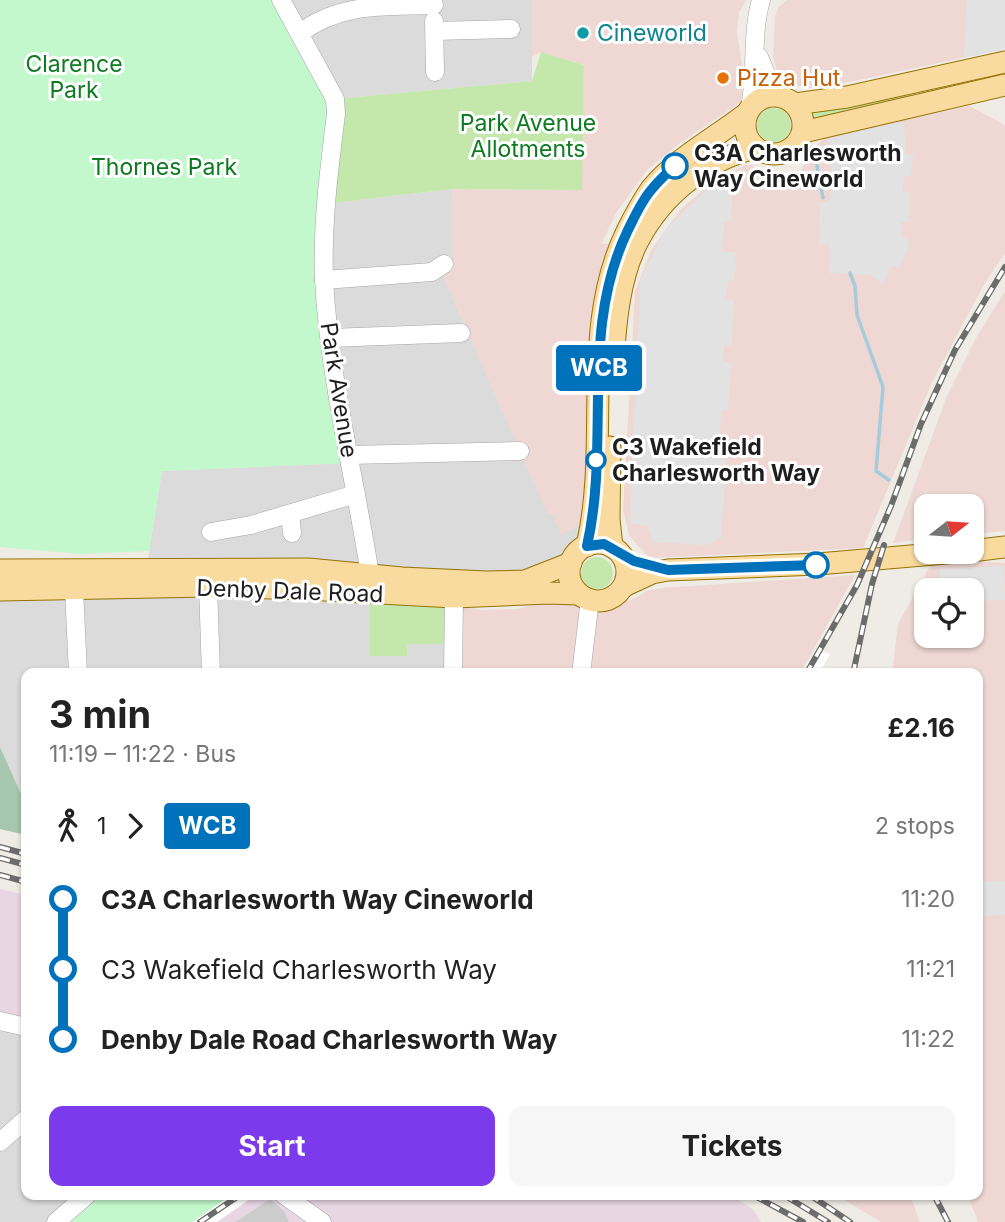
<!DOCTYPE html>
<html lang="en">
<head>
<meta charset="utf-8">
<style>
  body { margin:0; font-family:Inter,sans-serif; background:#f6f6f6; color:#222; height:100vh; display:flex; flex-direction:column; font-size:26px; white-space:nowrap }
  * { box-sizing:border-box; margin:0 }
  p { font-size:23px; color:#767676 }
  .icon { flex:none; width:38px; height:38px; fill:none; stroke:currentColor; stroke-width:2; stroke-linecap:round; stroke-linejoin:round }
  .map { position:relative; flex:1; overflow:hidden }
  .details { position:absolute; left:21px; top:668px; width:962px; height:532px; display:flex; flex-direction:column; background:#fff; border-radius:14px; box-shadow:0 2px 5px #0004 }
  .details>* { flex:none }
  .badge { padding:0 14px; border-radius:5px; font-size:24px; line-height:46px }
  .needle { width:46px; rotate:73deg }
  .controls { position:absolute; left:914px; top:494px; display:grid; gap:14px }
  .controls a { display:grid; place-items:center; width:70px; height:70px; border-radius:14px; background:#fff; box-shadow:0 2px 5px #0004; font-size:35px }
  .map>.badge { position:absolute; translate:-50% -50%; box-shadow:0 0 0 4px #fff }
  .legs { display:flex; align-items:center; gap:10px; height:77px; padding:0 28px; font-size:23px }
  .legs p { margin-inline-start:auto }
  .head { display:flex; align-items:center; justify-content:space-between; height:119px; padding:0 28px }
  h1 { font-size:38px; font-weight:700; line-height:52px }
  .button { display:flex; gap:14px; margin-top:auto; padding:14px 28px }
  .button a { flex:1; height:80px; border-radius:14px; background:#7c3aed; color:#fff; font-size:28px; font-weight:700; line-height:80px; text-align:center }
  .button a+a { background:#f6f6f6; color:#222 }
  ul { padding:0 28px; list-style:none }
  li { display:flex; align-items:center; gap:24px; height:70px; font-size:26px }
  li i { display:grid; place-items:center; width:10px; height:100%; margin:0 9px; background:currentColor }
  li i::after { content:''; width:18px; height:18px; margin:-9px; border:5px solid; border-radius:50%; background:#fff }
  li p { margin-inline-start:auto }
  li:first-child i { background:linear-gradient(#0000 50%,currentColor 0) }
  li:last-child i { background:linear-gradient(currentColor 50%,#0000 0) }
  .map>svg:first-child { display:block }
</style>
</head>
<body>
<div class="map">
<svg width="1005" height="1222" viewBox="0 0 1005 1222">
  <rect width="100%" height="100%" fill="#efece5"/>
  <g fill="#dcdbdb">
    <path d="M281,0H532V81L335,99Z"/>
    <path d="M452,189L453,270L444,278L548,514L552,512L583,524L581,549L573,558L551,573L146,570L162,471L350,463L335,377L324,204Z"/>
    <path d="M370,592L407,644H449L447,674H26V805L0,747V600Z"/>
    <path d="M0,1021L26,1027V1195H87L61,1222H0Z"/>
  </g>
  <g fill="#efd8d4" fill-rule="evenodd">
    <path d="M532,0H746L739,13L737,32L744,77L741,102L680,143L647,170L616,213L602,243L620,246L583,524L561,534L552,513L548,515L444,278L453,269L452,189L581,190L584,65L541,52L532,57Z"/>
    <path d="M787,0H1005V49L826,87L808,88L795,85L782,77L777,70L773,57L775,16L778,8Z"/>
    <path d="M970,106L1005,125V253L985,283L933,380L863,548L652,558L645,554L629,535L623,510L635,292L651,250L681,209L716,179L745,165H752L772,178L800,174L808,155L822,140L832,134Z"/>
    <path d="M1005,291V531L971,534V506H926V539L893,543L947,396L976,338Z"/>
    <path d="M934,559L1005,563V1222H978L968,1195H978V674H892L898,624ZM926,590H971V635H926Z"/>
    <path d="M855,575L800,674H455L462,608L468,607L481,610L517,609L548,601L573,605L629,601L647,591L661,588Z"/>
    <path d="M836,1195H910L920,1222H881Z"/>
  </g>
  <g fill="#e8d7e3">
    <path d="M0,889L26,895V1027L0,1021Z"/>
    <path d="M240,1195H731L754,1210L761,1222H289L287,1217L270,1199L235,1222H204Z"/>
  </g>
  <path fill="#ccc" d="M270,1199L284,1211L289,1222H235Z"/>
  <g fill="#c4e8ac">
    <path d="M541,52L584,65L582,190L452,189L324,204L335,99L532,81Z"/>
    <path d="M908,89L911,98L814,123L810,106Z"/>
    <circle cx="774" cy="125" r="17"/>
    <circle cx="597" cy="573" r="16"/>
    <path d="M370,592L454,597L449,644H407V656H370Z"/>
  </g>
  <path fill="#a6c7ae" d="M0,747L26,805V835L0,829Z"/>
  <g fill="#c2f8cc">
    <path d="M0,0H281L335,99L324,280L350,463L162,471L149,551L81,554L0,547Z"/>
    <path d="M101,1195H232L192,1222H71Z"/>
  </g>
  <g fill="#e2e2e2">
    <path d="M967,0H1005V49L964,58Z"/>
    <path d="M903,122L906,137L905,154L913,155L911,176H904L903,192L910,193L909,222H902L901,238L909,239V248L898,268L891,265L883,283L870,275L829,273L830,245L819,244L820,203L830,200L832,161L827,138Z"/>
    <path d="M725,183L732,184L731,222L724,221L722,252H736L734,281H727L726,299L734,300L732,345H724L723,361L731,362L728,411H721L719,448H727L721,538L707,545L653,542L648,526L630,523L640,282L664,231L707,189Z"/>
    <path d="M1004,566L1005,600L971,601V590H940V569Z"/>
    <path d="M1005,881V915L978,916V882Z"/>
  </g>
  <g fill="#fff">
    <path d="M818,648L830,655L818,674H801Z"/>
    <path d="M231,1195H256L217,1222H193Z"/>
  </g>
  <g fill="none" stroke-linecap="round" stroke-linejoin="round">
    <g stroke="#a6cbdc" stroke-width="3.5">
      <path d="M815,155L823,198"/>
      <path d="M850,273L855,286L857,315L883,387L876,471L889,480"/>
    </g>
    <defs>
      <g id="minor">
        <path d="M281,0L335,99L336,114C329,170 322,223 324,279C329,379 355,477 370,575"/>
        <path d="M434,21L435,72"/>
        <path d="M435,31L511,29"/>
        <path d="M300,33C341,2 385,7 434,5"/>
        <path d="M759,57L769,81L778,96"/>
        <path d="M750,108C757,72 751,35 761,0"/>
        <path d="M324,280L432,272L444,264"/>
        <path d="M330,338L461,333"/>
        <path d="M349,455L520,451"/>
        <path d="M290,514L292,533"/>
        <path d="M211,532L251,525L356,494"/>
        <path d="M208,586L211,674"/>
        <path d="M74,589L78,674"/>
        <path d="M453,674L454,597"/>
        <path d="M581,674L590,599"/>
        <path d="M0,1021L26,1027"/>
        <path d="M0,1142L26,1119"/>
        <path d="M284,1195L322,1222"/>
        <path d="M56,1222L87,1195"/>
      </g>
      <g id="major">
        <circle cx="774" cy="125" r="29"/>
        <path d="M795,104L847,97L1005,62"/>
        <path d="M803,132L1005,85"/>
        <path d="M613,366C615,325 619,276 639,239C663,194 706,160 755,148"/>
        <path d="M610,447L609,519L612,547"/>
        <circle cx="598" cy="572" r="29"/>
        <path d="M587,546C611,441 579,330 627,231C634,217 642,202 651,189C676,158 715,138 747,113"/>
        <path d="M971,551L1005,547"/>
        <path d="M0,570L308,569L402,578L486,582L525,581L571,563"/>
        <path d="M624,586L652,573L668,570L818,564L969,551"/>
        <path d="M0,590L208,586L306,589L454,597L548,593L579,594"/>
      </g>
    </defs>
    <use href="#minor" stroke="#a5a5a5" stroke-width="19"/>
    <use href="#major" stroke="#957204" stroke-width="23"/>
    <use href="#minor" stroke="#fff" stroke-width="18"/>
    <use href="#major" stroke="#fadb9f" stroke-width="21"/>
    <defs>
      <g id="rail">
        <path d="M806,674L857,585L891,506L921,424L955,350L1005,267"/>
        <path d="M853,674L872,584L884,545"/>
        <path d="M0,847L26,854"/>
        <path d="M0,858L26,865"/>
        <path d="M0,875L26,882"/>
        <path d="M753,1195L803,1222"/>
        <path d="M784,1195L828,1222"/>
        <path d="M810,1195L850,1222"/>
        <path d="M934,1195L948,1222"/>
        <path d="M200,1222L240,1195"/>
      </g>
    </defs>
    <use href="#rail" stroke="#6c6c6c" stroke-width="6"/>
    <use href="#rail" stroke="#fff" stroke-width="3.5" stroke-dasharray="10" stroke-linecap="butt"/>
  </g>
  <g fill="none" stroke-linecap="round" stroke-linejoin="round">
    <defs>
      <path id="line-1" d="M675,166C667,173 659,180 652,189C642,200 635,216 628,230C579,331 611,440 587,546L604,544L634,561L668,570L816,565"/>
    </defs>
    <use href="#line-1" stroke="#fff" stroke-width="16"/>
    <use href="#line-1" stroke="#0072bc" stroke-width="10"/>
  </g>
  <circle fill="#0f9aa8" stroke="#fff" stroke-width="2.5" cx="583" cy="33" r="7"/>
  <circle fill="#e8710a" stroke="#fff" stroke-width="2.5" cx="723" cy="78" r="7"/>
  <g fill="#fff" stroke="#0072bc" stroke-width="3.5">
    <circle cx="675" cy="166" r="12"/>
    <circle cx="596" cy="460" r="9"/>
    <circle cx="816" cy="565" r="12"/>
  </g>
  <g text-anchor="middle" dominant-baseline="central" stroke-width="6" stroke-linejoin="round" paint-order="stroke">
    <g font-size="23" fill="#0d838f" stroke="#fff" text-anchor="start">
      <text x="597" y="33">Cineworld</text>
    </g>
    <g font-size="23" fill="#0e7b21" stroke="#fff">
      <text x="74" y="64">Clarence<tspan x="74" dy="26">Park</tspan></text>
      <text x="528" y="123">Park Avenue<tspan x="528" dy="26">Allotments</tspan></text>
      <text x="164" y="167">Thornes Park</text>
    </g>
    <g font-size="23" fill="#c56008" stroke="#fff" text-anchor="start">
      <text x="737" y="78">Pizza Hut</text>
    </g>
    <g font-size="23" font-weight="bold" fill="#1e1e1e" stroke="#fff" text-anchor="start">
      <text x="694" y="153">C3A Charlesworth<tspan x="694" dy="26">Way Cineworld</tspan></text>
      <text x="612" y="447">C3 Wakefield<tspan x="612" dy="26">Charlesworth Way</tspan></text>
    </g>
    <g font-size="23" fill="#1e1e1e" stroke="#fff">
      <text transform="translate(339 390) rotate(81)">Park Avenue</text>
      <text transform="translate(290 591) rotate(2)">Denby Dale Road</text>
    </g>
  </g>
</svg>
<div class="controls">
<a><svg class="needle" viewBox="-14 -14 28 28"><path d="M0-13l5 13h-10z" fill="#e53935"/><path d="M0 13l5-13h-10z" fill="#767676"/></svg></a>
<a><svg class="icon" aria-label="locate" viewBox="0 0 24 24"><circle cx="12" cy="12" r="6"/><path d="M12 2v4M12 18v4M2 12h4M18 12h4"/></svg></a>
</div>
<b class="badge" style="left:599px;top:368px;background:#0072bc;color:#fff">WCB</b>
<section class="details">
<div class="head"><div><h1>3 min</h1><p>11:19 – 11:22 · Bus</p></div><b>£2.16</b></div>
<div class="legs"><svg class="icon" aria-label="walk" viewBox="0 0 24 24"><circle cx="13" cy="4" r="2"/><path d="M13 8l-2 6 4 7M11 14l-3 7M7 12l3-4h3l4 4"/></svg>1<svg class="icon" aria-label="forward" viewBox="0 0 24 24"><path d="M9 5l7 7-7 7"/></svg><b class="badge" style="background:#0072bc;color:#fff">WCB</b><p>2 stops</p></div>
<ul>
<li><i style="color:#0072bc"></i><b>C3A Charlesworth Way Cineworld</b><p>11:20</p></li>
<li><i style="color:#0072bc"></i><span>C3 Wakefield Charlesworth Way</span><p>11:21</p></li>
<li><i style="color:#0072bc"></i><b>Denby Dale Road Charlesworth Way</b><p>11:22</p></li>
</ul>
<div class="button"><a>Start</a><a>Tickets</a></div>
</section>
</div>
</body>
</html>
